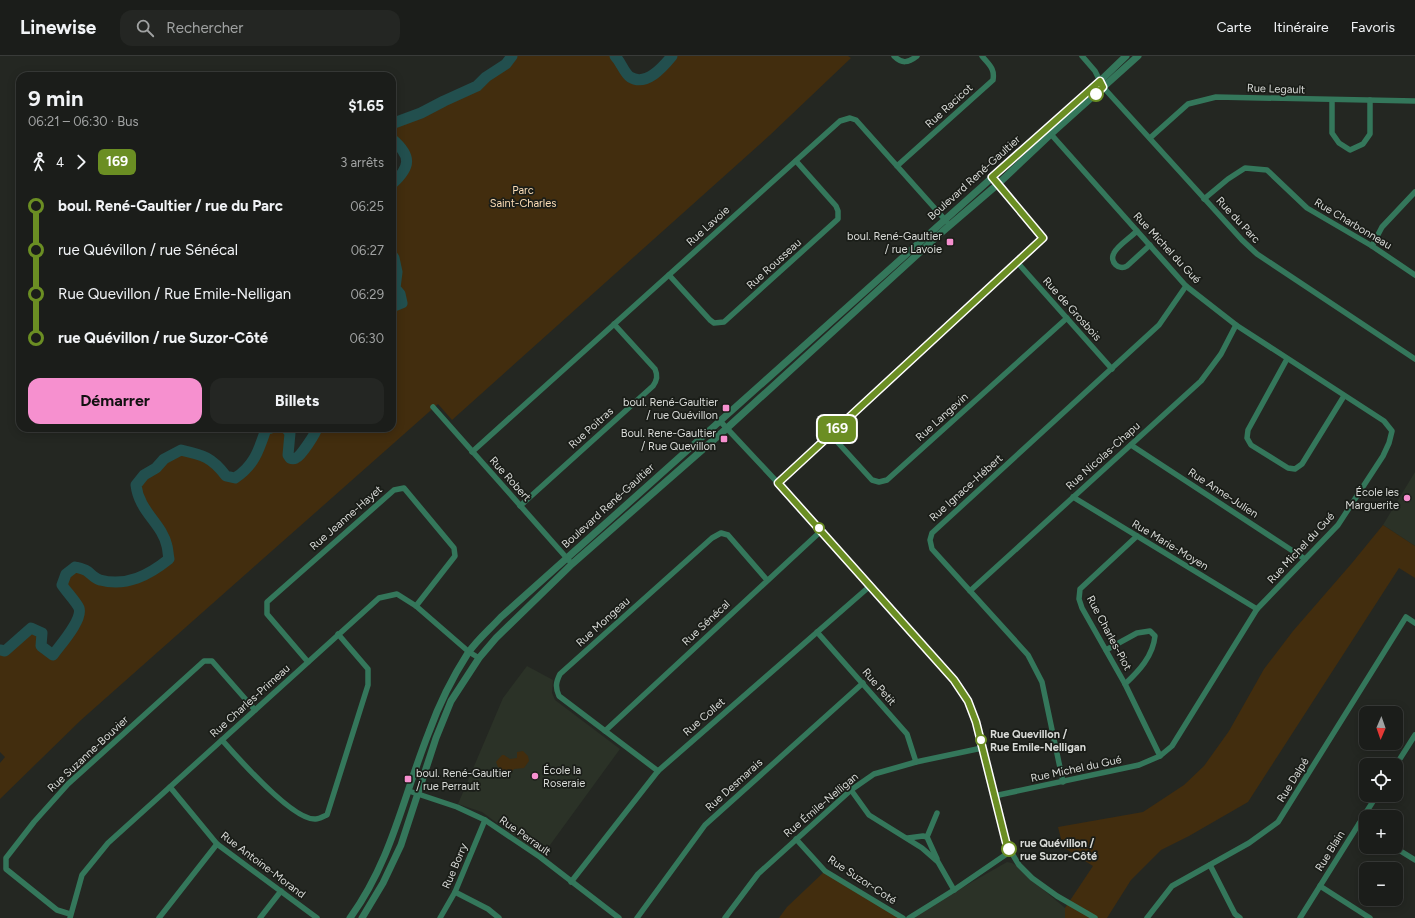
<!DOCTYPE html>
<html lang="fr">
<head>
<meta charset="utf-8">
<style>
  body { margin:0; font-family:Figtree,sans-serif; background:#242623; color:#f1f3f6; height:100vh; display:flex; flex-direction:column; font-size:15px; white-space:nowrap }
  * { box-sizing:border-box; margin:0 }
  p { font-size:13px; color:#a0a2a2 }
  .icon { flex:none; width:22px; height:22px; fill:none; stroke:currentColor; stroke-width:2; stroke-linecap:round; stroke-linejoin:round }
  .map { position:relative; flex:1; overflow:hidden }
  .drawer { position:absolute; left:16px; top:16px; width:380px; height:360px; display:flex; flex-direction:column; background:#1b1d1a; border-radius:12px; box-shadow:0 2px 10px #0003,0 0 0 1px #393b39 }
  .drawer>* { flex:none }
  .badge { padding:0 8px; border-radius:6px; font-size:14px; line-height:26px }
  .needle { width:26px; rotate:182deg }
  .tools { position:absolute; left:1359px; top:650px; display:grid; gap:8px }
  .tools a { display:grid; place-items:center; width:44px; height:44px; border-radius:8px; background:#1b1d1a; box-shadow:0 2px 10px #0003,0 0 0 1px #393b39; font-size:20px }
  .map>.badge { position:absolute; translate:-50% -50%; box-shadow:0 0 0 2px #fff }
  .legs { display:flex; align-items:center; gap:6px; height:44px; padding:0 12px; font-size:13px }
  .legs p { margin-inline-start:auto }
  .summary { display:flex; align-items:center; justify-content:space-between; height:68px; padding:0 12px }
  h1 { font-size:22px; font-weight:700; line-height:30px }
  .action { display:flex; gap:8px; margin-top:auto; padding:8px 12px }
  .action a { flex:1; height:46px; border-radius:12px; background:#f690cf; color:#111; font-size:16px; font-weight:700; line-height:46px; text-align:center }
  .action a+a { background:#242623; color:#f1f3f6 }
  ul { padding:0 12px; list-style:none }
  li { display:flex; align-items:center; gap:14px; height:44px; font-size:15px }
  li i { display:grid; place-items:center; width:6px; height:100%; margin:0 5px; background:currentColor }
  li i::after { content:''; width:10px; height:10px; margin:-5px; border:3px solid; border-radius:50%; background:#1b1d1a }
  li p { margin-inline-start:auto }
  li:first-child i { background:linear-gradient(#0000 50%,currentColor 0) }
  li:last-child i { background:linear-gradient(currentColor 50%,#0000 0) }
  header { display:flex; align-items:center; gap:24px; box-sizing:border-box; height:56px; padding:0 20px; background:#1b1d1a; border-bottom:1px solid #393b39 }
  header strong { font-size:19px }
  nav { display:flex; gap:22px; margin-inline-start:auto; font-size:14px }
  .search { width:280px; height:36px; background:#242623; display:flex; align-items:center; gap:10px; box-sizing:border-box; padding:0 14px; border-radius:12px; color:#a0a2a2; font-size:15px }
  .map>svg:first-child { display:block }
</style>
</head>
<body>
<header>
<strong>Linewise</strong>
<div class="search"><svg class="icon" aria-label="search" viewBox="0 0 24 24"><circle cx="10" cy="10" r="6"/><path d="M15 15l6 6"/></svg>Rechercher</div>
<nav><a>Carte</a><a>Itinéraire</a><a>Favoris</a></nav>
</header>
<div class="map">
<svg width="1415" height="862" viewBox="0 0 1415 862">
  <rect width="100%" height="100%" fill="#242722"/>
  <g fill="#2b3227">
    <path d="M1415,416V490L1383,469Z"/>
    <path d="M527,610L553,624L552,637L555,644L620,693L542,800L482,756L458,748L503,642Z"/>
    <path d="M1007,806L1012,807L1017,810L1032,824L1065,852V862H909Z"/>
  </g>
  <g fill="#422d0e">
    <path d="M512,0H615C621,6 624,17 630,21C646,31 663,11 672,0H848L851,2L770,79L452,364L438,348L81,664L0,743V707L5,701L0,696V594L5,595L31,572L42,577L41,590L53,598C60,589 84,564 79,552C77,547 66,535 62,529L66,518L75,511C79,512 84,513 87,515C91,518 95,523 100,524C126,531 149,519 169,503C168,498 168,492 166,487C157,466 138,452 136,429L144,419L156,412L164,403L181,394C203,399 212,401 226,420L235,422C253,410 259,393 266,373L286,372L290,377L288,399L290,402C293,403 294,403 296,402C301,400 316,377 317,372H392V251L402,247L400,238L395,232L397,216L394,202L392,199V128C411,111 411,100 392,83V69L394,67L421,57L444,45L477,30L486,21L506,8Z"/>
    <path d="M1383,469L1415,490V522L1399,512L1248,746L1189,780L1161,794L1131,824L1107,862H1065V852L1093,810L1063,791L1058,771L1143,756L1184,729L1204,710L1229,675L1264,613L1293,575L1352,507Z"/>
    <path d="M523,695L528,700L529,705L524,712L514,713L510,718H507L498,711L496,706L502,699H504L510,703L517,702V696Z"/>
    <path d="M825,815L903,862H779L787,851Z"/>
  </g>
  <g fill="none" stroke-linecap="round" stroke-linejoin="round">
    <g stroke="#224f4e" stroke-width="11">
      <path d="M615,0C621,6 624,17 630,21C646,31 663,11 672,0"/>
      <path d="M392,69L394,67L421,57L444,45L477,30L486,21L506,8L512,0"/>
      <path d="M392,83C412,100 411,111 392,128"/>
      <path d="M392,199L394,202L397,216L395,232L400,238L402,247L392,251"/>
      <path d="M286,372L290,377L288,399L290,402C292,403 294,403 296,402C301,400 316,377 317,372"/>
      <path d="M0,594L5,595L31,572L42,577L41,590L53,599C60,589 83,564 79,552C77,547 66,535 62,529L66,518L75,511C79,512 84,513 87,515C91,518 95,523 100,524C127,531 149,519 169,503C168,498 168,494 167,490C162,467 139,456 136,429L144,419L156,412L164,403L181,394C203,399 212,401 226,420L235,422C254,410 259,394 266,373L271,372"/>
    </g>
    <g stroke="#34775b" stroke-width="5.5">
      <path d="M894,0C902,8 908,7 917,0"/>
      <path d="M1082,0L1095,15L1103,31L1242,184L1257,198L1415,303"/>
      <path d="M1332,44V77L1339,87L1350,94L1363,88L1370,78V44"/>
      <path d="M1150,82L1188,48L1216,41L1415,45"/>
      <path d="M897,110L993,24C995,12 989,9 982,0"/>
      <path d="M1204,143L1228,123L1245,112L1267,114L1307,152L1372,190L1415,219"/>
      <path d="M1137,175C1131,181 1117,190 1114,197C1109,206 1119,215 1127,210L1150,189"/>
      <path d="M1372,190L1382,171L1415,136"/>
      <path d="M1017,206L1112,313"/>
      <path d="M669,219L710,264L714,267L724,266L838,163V155L836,150L796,105"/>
      <path d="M1287,303L1248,374L1247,382L1251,389L1288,412L1295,413L1302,408L1344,340"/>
      <path d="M433,351L572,508"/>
      <path d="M720,365L778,427L954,624L968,645L976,666L1005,786L1019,809L1032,822L1057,840L1095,862"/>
      <path d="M831,379L872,424L879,426L887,424L1067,262"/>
      <path d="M1131,389L1305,503"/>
      <path d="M472,396L840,65L850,62L856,64L947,166"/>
      <path d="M778,427L1043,182L996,125"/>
      <path d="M1073,441L1257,553"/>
      <path d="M520,450L653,330C657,324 658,320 655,313L614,268"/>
      <path d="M1137,480L1080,533L1079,543L1082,552L1125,628L1160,700"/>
      <path d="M970,535L1201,325L1221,298L1236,269"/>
      <path d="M817,576L907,678L916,706"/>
      <path d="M1106,594L1137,577L1150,575L1155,580C1153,600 1139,615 1125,628"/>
      <path d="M308,606L267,558V546L394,434L404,432L454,492L455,500L416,550"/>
      <path d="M605,675L821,475"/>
      <path d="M222,684C237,701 294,766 316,763C319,763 324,760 327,759L368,629V613L338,578"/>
      <path d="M1396,709L1415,679"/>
      <path d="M658,715L559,640C555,631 556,626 560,618L712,482L721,477L728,479L767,524"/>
      <path d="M1063,726L1042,626L1028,599L932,493L930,484L932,477L1159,269L1186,230"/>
      <path d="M170,731L217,788L317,862"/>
      <path d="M851,734L869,759L922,792L938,806L954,834"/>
      <path d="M409,735L457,751L485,764L540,801L619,862"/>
      <path d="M994,740L1139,709L1160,700L1172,690L1257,553L1338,469L1383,400L1389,387L1392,375L1384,365L1236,269L1186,230L1049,76"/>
      <path d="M1359,768L1366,773"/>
      <path d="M927,781L937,757"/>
      <path d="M908,782L923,780L927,781L937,803"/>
      <path d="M796,783L825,815L903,862"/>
      <path d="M1394,791L1415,804"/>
      <path d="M1210,809L1235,858L1240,862"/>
      <path d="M571,826L658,715L870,530"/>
      <path d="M1320,830L1370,862"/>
      <path d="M455,836L488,853L499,862"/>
      <path d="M70,858L57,854L6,813V802L34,766L68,728L204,605H212L255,654"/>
      <path d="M70,862L82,819L108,787L379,542L397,538L416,550L469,596L479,602"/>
      <path d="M159,862L217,788"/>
      <path d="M260,862L281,835"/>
      <path d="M440,862L455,836L485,764"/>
      <path d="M637,862L705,769L863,627"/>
      <path d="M725,862L758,818L851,734L874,718L916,706L982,692"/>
      <path d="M909,862L954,834L1011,795"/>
      <path d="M1147,862L1172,830L1249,787L1278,766L1406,561L1415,567"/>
      <path d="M1300,862L1377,739"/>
    </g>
    <g stroke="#34775b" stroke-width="7">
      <path d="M350,862C392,804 403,741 429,676C439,648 452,622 468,597C477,584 490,573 501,561L1100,25L1126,0"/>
      <path d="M362,862L383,827L401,789L436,682L451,645L479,602L496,582L572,508L726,373L942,176L998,128L1051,78L1138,0"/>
    </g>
  </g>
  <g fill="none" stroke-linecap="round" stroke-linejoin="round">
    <defs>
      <path id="line-1" d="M1009,793L1006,786L976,666L968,645L954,624L778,427L1043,182L992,121L1100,25L1103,31L1096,38"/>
    </defs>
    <use href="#line-1" stroke="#fff" stroke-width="9"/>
    <use href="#line-1" stroke="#6b8e23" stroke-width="6"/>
  </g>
  <g fill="#fff" stroke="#6b8e23" stroke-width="2">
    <circle cx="1096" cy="38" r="7"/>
    <circle cx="819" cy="472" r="5"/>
    <circle cx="981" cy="684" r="5"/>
    <circle cx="1009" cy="793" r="7"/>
  </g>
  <g fill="#f690cf" stroke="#1a1d18" stroke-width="1.5">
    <rect x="946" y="182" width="8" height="8" rx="2"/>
    <rect x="722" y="348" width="8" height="8" rx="2"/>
    <rect x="720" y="379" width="8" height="8" rx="2"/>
    <circle cx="1407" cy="442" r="4"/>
    <circle cx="535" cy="720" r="4"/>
    <rect x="404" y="719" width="8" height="8" rx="2"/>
  </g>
  <g text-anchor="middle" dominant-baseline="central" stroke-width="3.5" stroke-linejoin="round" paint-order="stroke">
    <g font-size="11" fill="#d8dad7" stroke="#1a1d18">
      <text transform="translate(1276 33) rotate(2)">Rue Legault</text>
      <text transform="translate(949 50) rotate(-42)">Rue Racicot</text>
      <text transform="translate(974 122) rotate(-42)">Boulevard René-Gaultier</text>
      <text transform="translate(1238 164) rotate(47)">Rue du Parc</text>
      <text transform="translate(1353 168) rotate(31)">Rue Charbonneau</text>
      <text transform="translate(708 170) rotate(-42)">Rue Lavoie</text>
      <text transform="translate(1167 192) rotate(47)">Rue Michel du Gué</text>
      <text transform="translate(774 208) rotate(-42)">Rue Rousseau</text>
      <text transform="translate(1072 253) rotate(48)">Rue de Grosbois</text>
      <text transform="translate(942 361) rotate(-42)">Rue Langevin</text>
      <text transform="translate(591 372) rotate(-42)">Rue Poitras</text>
      <text transform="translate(1103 400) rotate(-42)">Rue Nicolas-Chapu</text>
      <text transform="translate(510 423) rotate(48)">Rue Robert</text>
      <text transform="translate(966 432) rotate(-42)">Rue Ignace-Hébert</text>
      <text transform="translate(1223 437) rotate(33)">Rue Anne-Julien</text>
      <text transform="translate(608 450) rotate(-42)">Boulevard René-Gaultier</text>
      <text transform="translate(346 462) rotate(-41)">Rue Jeanne-Hayet</text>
      <text transform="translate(1170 489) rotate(31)">Rue Marie-Moyen</text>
      <text transform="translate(1301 492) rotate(-47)">Rue Michel du Gué</text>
      <text transform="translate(603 566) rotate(-42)">Rue Mongeau</text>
      <text transform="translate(706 567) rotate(-43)">Rue Sénécal</text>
      <text transform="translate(1109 577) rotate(62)">Rue Charles-Piot</text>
      <text transform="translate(879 631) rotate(49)">Rue Petit</text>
      <text transform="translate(250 645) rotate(-42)">Rue Charles-Primeau</text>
      <text transform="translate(704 661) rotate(-41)">Rue Collet</text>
      <text transform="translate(88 698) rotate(-43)">Rue Suzanne-Bouvier</text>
      <text transform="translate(1076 713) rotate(-12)">Rue Michel du Gué</text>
      <text transform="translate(1293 724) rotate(-58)">Rue Dalpé</text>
      <text transform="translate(734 729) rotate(-42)">Rue Desmarais</text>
      <text transform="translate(821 749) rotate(-40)">Rue Émile-Nelligan</text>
      <text transform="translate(525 780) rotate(35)">Rue Perrault</text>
      <text transform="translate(1330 795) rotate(-58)">Rue Blain</text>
      <text transform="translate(263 809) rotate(37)">Rue Antoine-Morand</text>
      <text transform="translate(455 810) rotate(-67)">Rue Borry</text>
      <text transform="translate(862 824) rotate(33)">Rue Suzor-Coté</text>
    </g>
    <g font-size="11" fill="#fcddb6" stroke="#1a1d18">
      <text x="523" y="134">Parc<tspan x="523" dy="13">Saint-Charles</tspan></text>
    </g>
    <g font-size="11" fill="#d8dad7" stroke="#1a1d18" text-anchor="end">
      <text x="942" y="180">boul. René-Gaultier<tspan x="942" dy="13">/ rue Lavoie</tspan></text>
      <text x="718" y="346">boul. René-Gaultier<tspan x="718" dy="13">/ rue Quévillon</tspan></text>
      <text x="716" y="377">Boul. Rene-Gaultier<tspan x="716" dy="13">/ Rue Quevillon</tspan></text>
      <text x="1399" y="436">École les<tspan x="1399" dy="13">Marguerite</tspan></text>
      <text x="543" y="714" text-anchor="start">École la<tspan x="543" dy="13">Roseraie</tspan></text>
      <text x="416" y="717" text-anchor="start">boul. René-Gaultier<tspan x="416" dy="13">/ rue Perrault</tspan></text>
    </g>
    <g font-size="11" font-weight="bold" fill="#d8dad7" stroke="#1a1d18" text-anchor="start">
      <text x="990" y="678">Rue Quevillon /<tspan x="990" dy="13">Rue Emile-Nelligan</tspan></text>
      <text x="1020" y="787">rue Quévillon /<tspan x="1020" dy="13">rue Suzor-Côté</tspan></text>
    </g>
  </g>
</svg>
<div class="tools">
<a><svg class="needle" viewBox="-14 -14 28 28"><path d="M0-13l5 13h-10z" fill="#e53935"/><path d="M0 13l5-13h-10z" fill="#a0a2a2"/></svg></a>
<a><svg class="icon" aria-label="locate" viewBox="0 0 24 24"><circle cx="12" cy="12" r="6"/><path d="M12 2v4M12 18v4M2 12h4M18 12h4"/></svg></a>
<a>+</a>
<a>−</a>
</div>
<b class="badge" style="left:837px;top:373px;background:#6b8e23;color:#fff">169</b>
<section class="drawer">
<div class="summary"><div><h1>9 min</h1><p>06:21 – 06:30 · Bus</p></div><b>$1.65</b></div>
<div class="legs"><svg class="icon" aria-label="walk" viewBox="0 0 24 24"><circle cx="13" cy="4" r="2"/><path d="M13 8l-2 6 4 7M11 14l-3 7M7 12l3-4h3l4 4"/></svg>4<svg class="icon" aria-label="forward" viewBox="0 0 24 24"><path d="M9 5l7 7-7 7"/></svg><b class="badge" style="background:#6b8e23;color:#fff">169</b><p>3 arrêts</p></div>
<ul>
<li><i style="color:#6b8e23"></i><b>boul. René-Gaultier / rue du Parc</b><p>06:25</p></li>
<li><i style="color:#6b8e23"></i><span>rue Quévillon / rue Sénécal</span><p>06:27</p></li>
<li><i style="color:#6b8e23"></i><span>Rue Quevillon / Rue Emile-Nelligan</span><p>06:29</p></li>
<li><i style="color:#6b8e23"></i><b>rue Quévillon / rue Suzor-Côté</b><p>06:30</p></li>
</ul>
<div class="action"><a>Démarrer</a><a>Billets</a></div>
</section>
</div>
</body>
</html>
